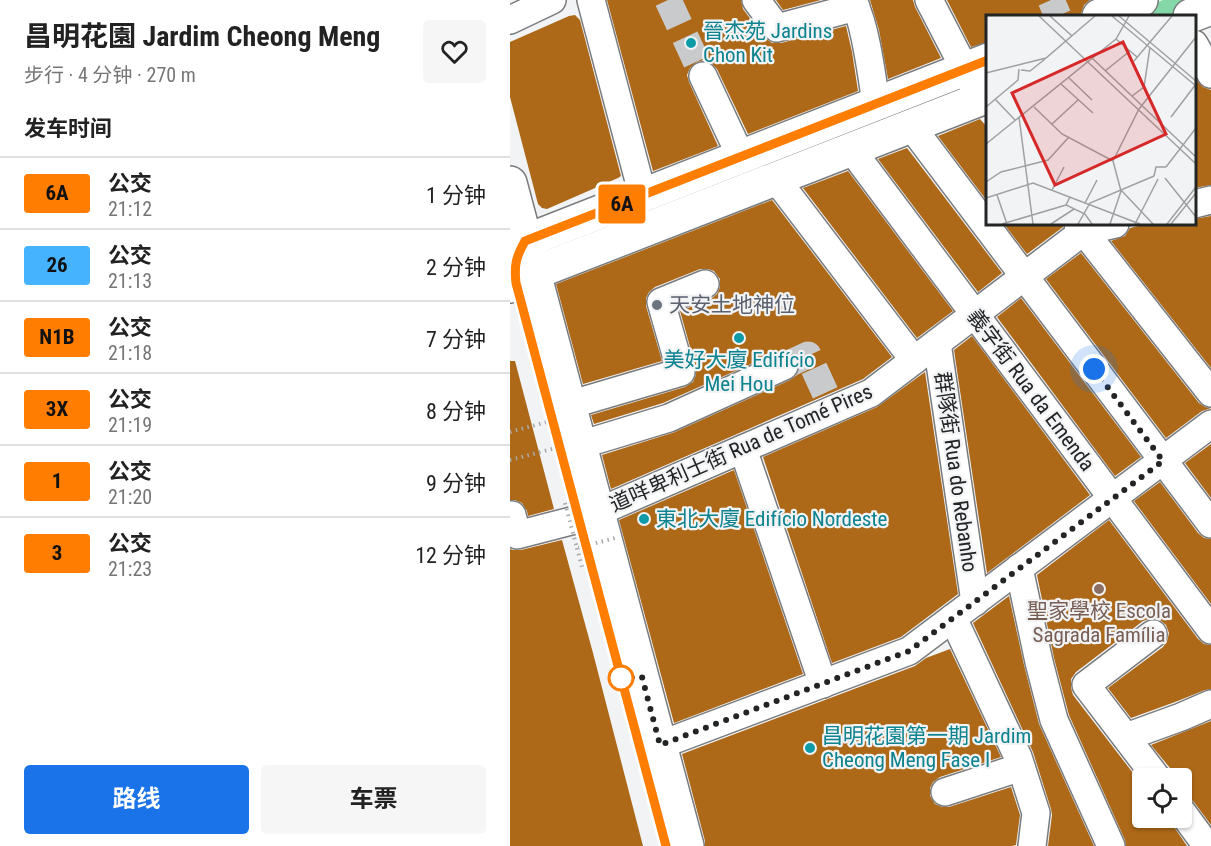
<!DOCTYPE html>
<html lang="zh">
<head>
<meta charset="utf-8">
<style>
  body { margin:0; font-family:"Roboto Condensed","Noto Sans SC",sans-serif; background:#f6f6f6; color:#222; height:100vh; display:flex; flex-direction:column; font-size:22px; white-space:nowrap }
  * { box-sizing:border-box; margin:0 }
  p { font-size:20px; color:#767676 }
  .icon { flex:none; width:33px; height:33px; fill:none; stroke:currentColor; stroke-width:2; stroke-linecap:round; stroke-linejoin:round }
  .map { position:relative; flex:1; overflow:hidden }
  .drawer { display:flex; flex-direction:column; background:#fff; width:510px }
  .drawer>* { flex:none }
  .badge { padding:0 12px; border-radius:4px; font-size:21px; line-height:39px }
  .tools { position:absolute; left:622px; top:768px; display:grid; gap:12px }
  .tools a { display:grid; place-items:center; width:60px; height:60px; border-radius:6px; background:#fff; box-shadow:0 2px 4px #0004; font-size:30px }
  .you { position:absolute; width:30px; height:30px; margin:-15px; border:4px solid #fff; border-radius:50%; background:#1a73e8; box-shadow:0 0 0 9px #1a73e833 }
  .map>.badge { position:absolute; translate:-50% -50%; box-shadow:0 0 0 3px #fff }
  h2 { padding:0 24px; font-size:22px; line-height:54px }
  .round { display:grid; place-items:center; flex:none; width:63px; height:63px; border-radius:6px; background:#f6f6f6 }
  .head { display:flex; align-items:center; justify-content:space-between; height:102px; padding:0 24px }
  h1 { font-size:28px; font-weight:700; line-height:45px }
  .cta { display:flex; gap:12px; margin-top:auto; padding:12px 24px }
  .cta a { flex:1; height:69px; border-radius:6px; background:#1a73e8; color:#fff; font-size:24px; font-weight:700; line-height:69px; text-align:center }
  .cta a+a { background:#f6f6f6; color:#222 }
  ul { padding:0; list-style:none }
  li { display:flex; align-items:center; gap:18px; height:72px; padding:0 24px; border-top:2px solid #e0e0e0 }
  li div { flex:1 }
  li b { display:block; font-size:22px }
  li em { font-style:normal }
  li .badge { min-width:66px; font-weight:700; text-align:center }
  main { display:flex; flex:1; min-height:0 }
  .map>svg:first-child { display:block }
</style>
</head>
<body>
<main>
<section class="drawer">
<div class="head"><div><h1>昌明花園 Jardim Cheong Meng</h1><p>步行 · 4 分钟 · 270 m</p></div><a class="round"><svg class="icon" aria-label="heart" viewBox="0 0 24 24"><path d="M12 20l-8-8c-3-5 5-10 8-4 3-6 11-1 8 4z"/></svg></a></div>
<h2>发车时间</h2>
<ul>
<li><span class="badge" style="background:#ff7d00;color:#111">6A</span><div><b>公交</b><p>21:12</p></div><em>1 分钟</em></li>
<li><span class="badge" style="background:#46b3ff;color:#111">26</span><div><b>公交</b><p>21:13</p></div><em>2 分钟</em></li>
<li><span class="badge" style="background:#ff7d00;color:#111">N1B</span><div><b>公交</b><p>21:18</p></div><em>7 分钟</em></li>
<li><span class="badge" style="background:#ff7d00;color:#111">3X</span><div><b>公交</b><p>21:19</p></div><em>8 分钟</em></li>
<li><span class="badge" style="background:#ff7d00;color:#111">1</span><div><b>公交</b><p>21:20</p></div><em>9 分钟</em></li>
<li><span class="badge" style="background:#ff7d00;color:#111">3</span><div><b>公交</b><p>21:23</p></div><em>12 分钟</em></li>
</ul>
<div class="cta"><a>路线</a><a>车票</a></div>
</section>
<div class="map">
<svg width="701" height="846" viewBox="0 0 701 846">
  <rect width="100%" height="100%" fill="#f2f3f5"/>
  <path fill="#84d8a7" d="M653,0H700L659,16H611Z"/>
  <g fill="#ad6918">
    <path d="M97,0H231L233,9L254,37L262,43H271L336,26L342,52L348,91L238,134L207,69L201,63L194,60L187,62L180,68L177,75L179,82L208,146L143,171Z"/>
    <path d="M266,0H311L273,10Z"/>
    <path d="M360,0H403L405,7L431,58L378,79L369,30Z"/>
    <path d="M437,0H580L574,5L571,14L566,16H477V42L461,47Z"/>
    <path d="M65,15L70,20L111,176L108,178L37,209L32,208L28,204L0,97V42L59,16Z"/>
    <path d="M684,77L693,87L701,90V185L684,188Z"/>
    <path d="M470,119L477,127V201L428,136Z"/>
    <path d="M397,148L492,273L468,292L368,159Z"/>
    <path d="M338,171L443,311L407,338L293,188Z"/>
    <path d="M262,200L382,357L353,379L101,489L92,455L165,432L280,380L287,375L290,368L289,360L283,353L275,350L268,352L153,403L84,424L81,415L175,387L183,382L186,375V368L170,311L201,299L207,294L210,287V279L204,271L198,269H190L145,287L139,292L136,298V306L152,361L73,384L46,284Z"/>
    <path d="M701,216V368L601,241L615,236L620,228L636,224H684V219Z"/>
    <path d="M494,224H552L553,227L517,254Z"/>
    <path d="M571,253L689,403L695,407L701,408L692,411L656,438L536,279Z"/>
    <path d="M511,298L631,457L605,476L487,317Z"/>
    <path d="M462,336L580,495L477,573L444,350Z"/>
    <path d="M0,361H5L44,509L18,516L17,511L12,503L5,500H0Z"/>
    <path d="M415,372L448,594L391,637L322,663L253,457L367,407Z"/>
    <path d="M701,444V498L675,463Z"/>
    <path d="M224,470L293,674L164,723L109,520Z"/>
    <path d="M650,482L688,533L694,538L701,539V604L624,501Z"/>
    <path d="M599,520L688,639L694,644L701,645V689L695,690L665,702L621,718L598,688L653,647L657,641L659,633L656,625L650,620L642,618L633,621L566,672L561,679V688L563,695L633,786V818H658L677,846H616L615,840L559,715L544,658L527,575Z"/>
    <path d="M52,540L83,653L133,846H0V549L3,550H11Z"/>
    <path d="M499,596L514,665L529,724L584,846H538L542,815L541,809L523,752L463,623Z"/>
    <path d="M440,649L491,757L430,777L423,782L420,788V796L425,804L432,807H439L501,787L510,815L506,845L502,846H195V841L172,754L405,666L416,658Z"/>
    <path d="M701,721V825L684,802L679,798L672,797V778H662L660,768L641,745Z"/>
  </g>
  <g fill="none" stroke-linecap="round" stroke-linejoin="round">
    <g stroke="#c9cacb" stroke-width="27" stroke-dasharray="27 14" stroke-linecap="butt">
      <path d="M158,0L193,76"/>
      <path d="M541,0L548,16"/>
      <path d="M274,366L298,355L323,410"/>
    </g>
    <defs>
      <g id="minor">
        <path d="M81,0L133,196"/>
        <path d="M246,0L267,28L346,7"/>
        <path d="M341,0C354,13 363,83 366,104"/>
        <path d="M419,0L464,87"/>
        <path d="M0,20L42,0"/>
        <path d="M684,44L701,74"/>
        <path d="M193,76L231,157"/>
        <path d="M401,126L701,524"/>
        <path d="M341,149L701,630"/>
        <path d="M266,179L404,360"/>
        <path d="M684,204L701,200"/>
        <path d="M568,224L701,393"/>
        <path d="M427,343L465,602"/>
        <path d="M59,405L171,372L151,302L195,284"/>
        <path d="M70,445L159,418L274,366"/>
        <path d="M233,449L313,684"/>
        <path d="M88,512L361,393L574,231L605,224"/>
        <path d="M0,516L2,515L7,535L69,519"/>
        <path d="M509,568L529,662L544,720L601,846"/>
        <path d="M443,618L508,757L526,813L522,846"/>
        <path d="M643,634L576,685L647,778"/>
        <path d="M616,737L671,717L701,704"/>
        <path d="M150,745L399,651L701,424"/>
        <path d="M435,792L511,767"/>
        <path d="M672,812L697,846"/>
      </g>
      <g id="major">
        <path d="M589,16L631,0"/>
        <path d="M680,16L701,8"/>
        <path d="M0,183L177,846"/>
        <path d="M6,261L8,253L16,241L478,60"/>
        <path d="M0,286L24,273L478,96"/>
      </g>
    </defs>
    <use href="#minor" stroke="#7a7b7d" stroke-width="30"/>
    <use href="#major" stroke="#7a7b7d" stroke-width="36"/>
    <g stroke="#a9aaab" stroke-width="4" stroke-dasharray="1.5 4.5" stroke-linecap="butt">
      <path d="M0,432L37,422"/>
      <path d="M0,460L46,448"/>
      <path d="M67,548L72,567L77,566"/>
    </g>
    <use href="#minor" stroke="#fff" stroke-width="27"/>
    <use href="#major" stroke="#fff" stroke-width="33"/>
    <path stroke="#a9aaab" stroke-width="4" stroke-dasharray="1.5 4.5" stroke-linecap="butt" d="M55,503L67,548L105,538"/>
  </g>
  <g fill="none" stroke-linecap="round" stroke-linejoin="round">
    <defs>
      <path id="line" d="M156,846L6,283C4,265 6,257 15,241L478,60"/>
    </defs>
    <use href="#line" stroke="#fff" stroke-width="14"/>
    <use href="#line" stroke="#ff7d00" stroke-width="9"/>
    <path stroke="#232424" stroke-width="6" stroke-dasharray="0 10.8" d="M111,678L132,677L150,745L399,651L653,461L584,369"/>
  </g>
  <g fill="#0f9aa8" stroke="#f2f3f5" stroke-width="2">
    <circle cx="181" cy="43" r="6"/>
    <circle cx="229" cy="338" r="6"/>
    <circle cx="134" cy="519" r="6"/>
    <circle cx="300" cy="748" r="6"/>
  </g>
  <circle fill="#6b7280" stroke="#f2f3f5" stroke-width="2" cx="147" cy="305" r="6"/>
  <circle fill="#8d6e63" stroke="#f2f3f5" stroke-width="2" cx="589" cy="589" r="6"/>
  <circle fill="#fff" stroke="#ff7d00" stroke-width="3" cx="111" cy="678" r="12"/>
  <g text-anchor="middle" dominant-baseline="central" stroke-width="4.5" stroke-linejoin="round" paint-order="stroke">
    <g font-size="21" fill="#0d838f" stroke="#f2f3f5" text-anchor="start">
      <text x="193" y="31">晉杰苑 Jardins<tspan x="193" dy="24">Chon Kit</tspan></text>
      <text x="229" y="360" text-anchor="middle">美好大廈 Edifício<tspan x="229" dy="24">Mei Hou</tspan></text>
      <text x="146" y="519">東北大廈 Edifício Nordeste</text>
      <text x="312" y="736">昌明花園第一期 Jardim<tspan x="312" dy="24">Cheong Meng Fase I</tspan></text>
    </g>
    <g font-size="21" fill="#5b616d" stroke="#f2f3f5" text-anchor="start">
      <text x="159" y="305">天安土地神位</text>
    </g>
    <g font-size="21" fill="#232424" stroke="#f2f3f5">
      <text transform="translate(521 390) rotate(53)">義字街 Rua da Emenda</text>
      <text transform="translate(231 448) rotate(-24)">道咩卑利士街 Rua de Tomé Pires</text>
      <text transform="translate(446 472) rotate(82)">群隊街 Rua do Rebanho</text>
    </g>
    <g font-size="21" fill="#785e54" stroke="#f2f3f5">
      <text x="589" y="611">聖家學校 Escola<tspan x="589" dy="24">Sagrada Família</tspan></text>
    </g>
  </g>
  <g transform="translate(476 15)">
    <rect width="210" height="210" fill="#f2f3f5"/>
    <path fill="none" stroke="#9fa0a1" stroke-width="1.5" d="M53,1L210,149M64,1L86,21M126,1L210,71M133,1L210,66M130,24L151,42M106,43L210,142M148,46L186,1M35,55L44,56L59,44M119,56L144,36M0,58L60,43L109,1M83,63L106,85M75,69L107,98M146,81L158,72L164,32M9,84L29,105M0,92L32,65L33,54M48,92L76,119L127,146M33,102L47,209M185,102L210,69M66,109L92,85M0,129L130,24L143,1M180,152L210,113M168,161L170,152H180M179,163L210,202M0,167L15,157L62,145L83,122M66,175L78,152M135,175L167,209M11,180L21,209M84,182L80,190L99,199L106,209M0,183L47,168L154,209M99,188L111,165M16,209L80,190M65,209L88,194M92,209L104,188L168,161M124,209L135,176L127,146L153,94L210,22M149,209L172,164M181,209L210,172M185,209L210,178"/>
    <path fill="#d62828" fill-opacity="0.15" stroke="#d62828" stroke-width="3" d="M137,27L180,119L69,170L26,78Z"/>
    <rect width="210" height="210" fill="none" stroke="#232424" stroke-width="3"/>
  </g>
</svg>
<div class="tools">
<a><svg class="icon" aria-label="locate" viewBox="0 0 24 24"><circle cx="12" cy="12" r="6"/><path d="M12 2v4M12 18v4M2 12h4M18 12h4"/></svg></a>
</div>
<div class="you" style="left:584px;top:369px"></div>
<b class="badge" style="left:112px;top:204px;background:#ff7d00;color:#111">6A</b>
</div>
</main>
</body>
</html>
